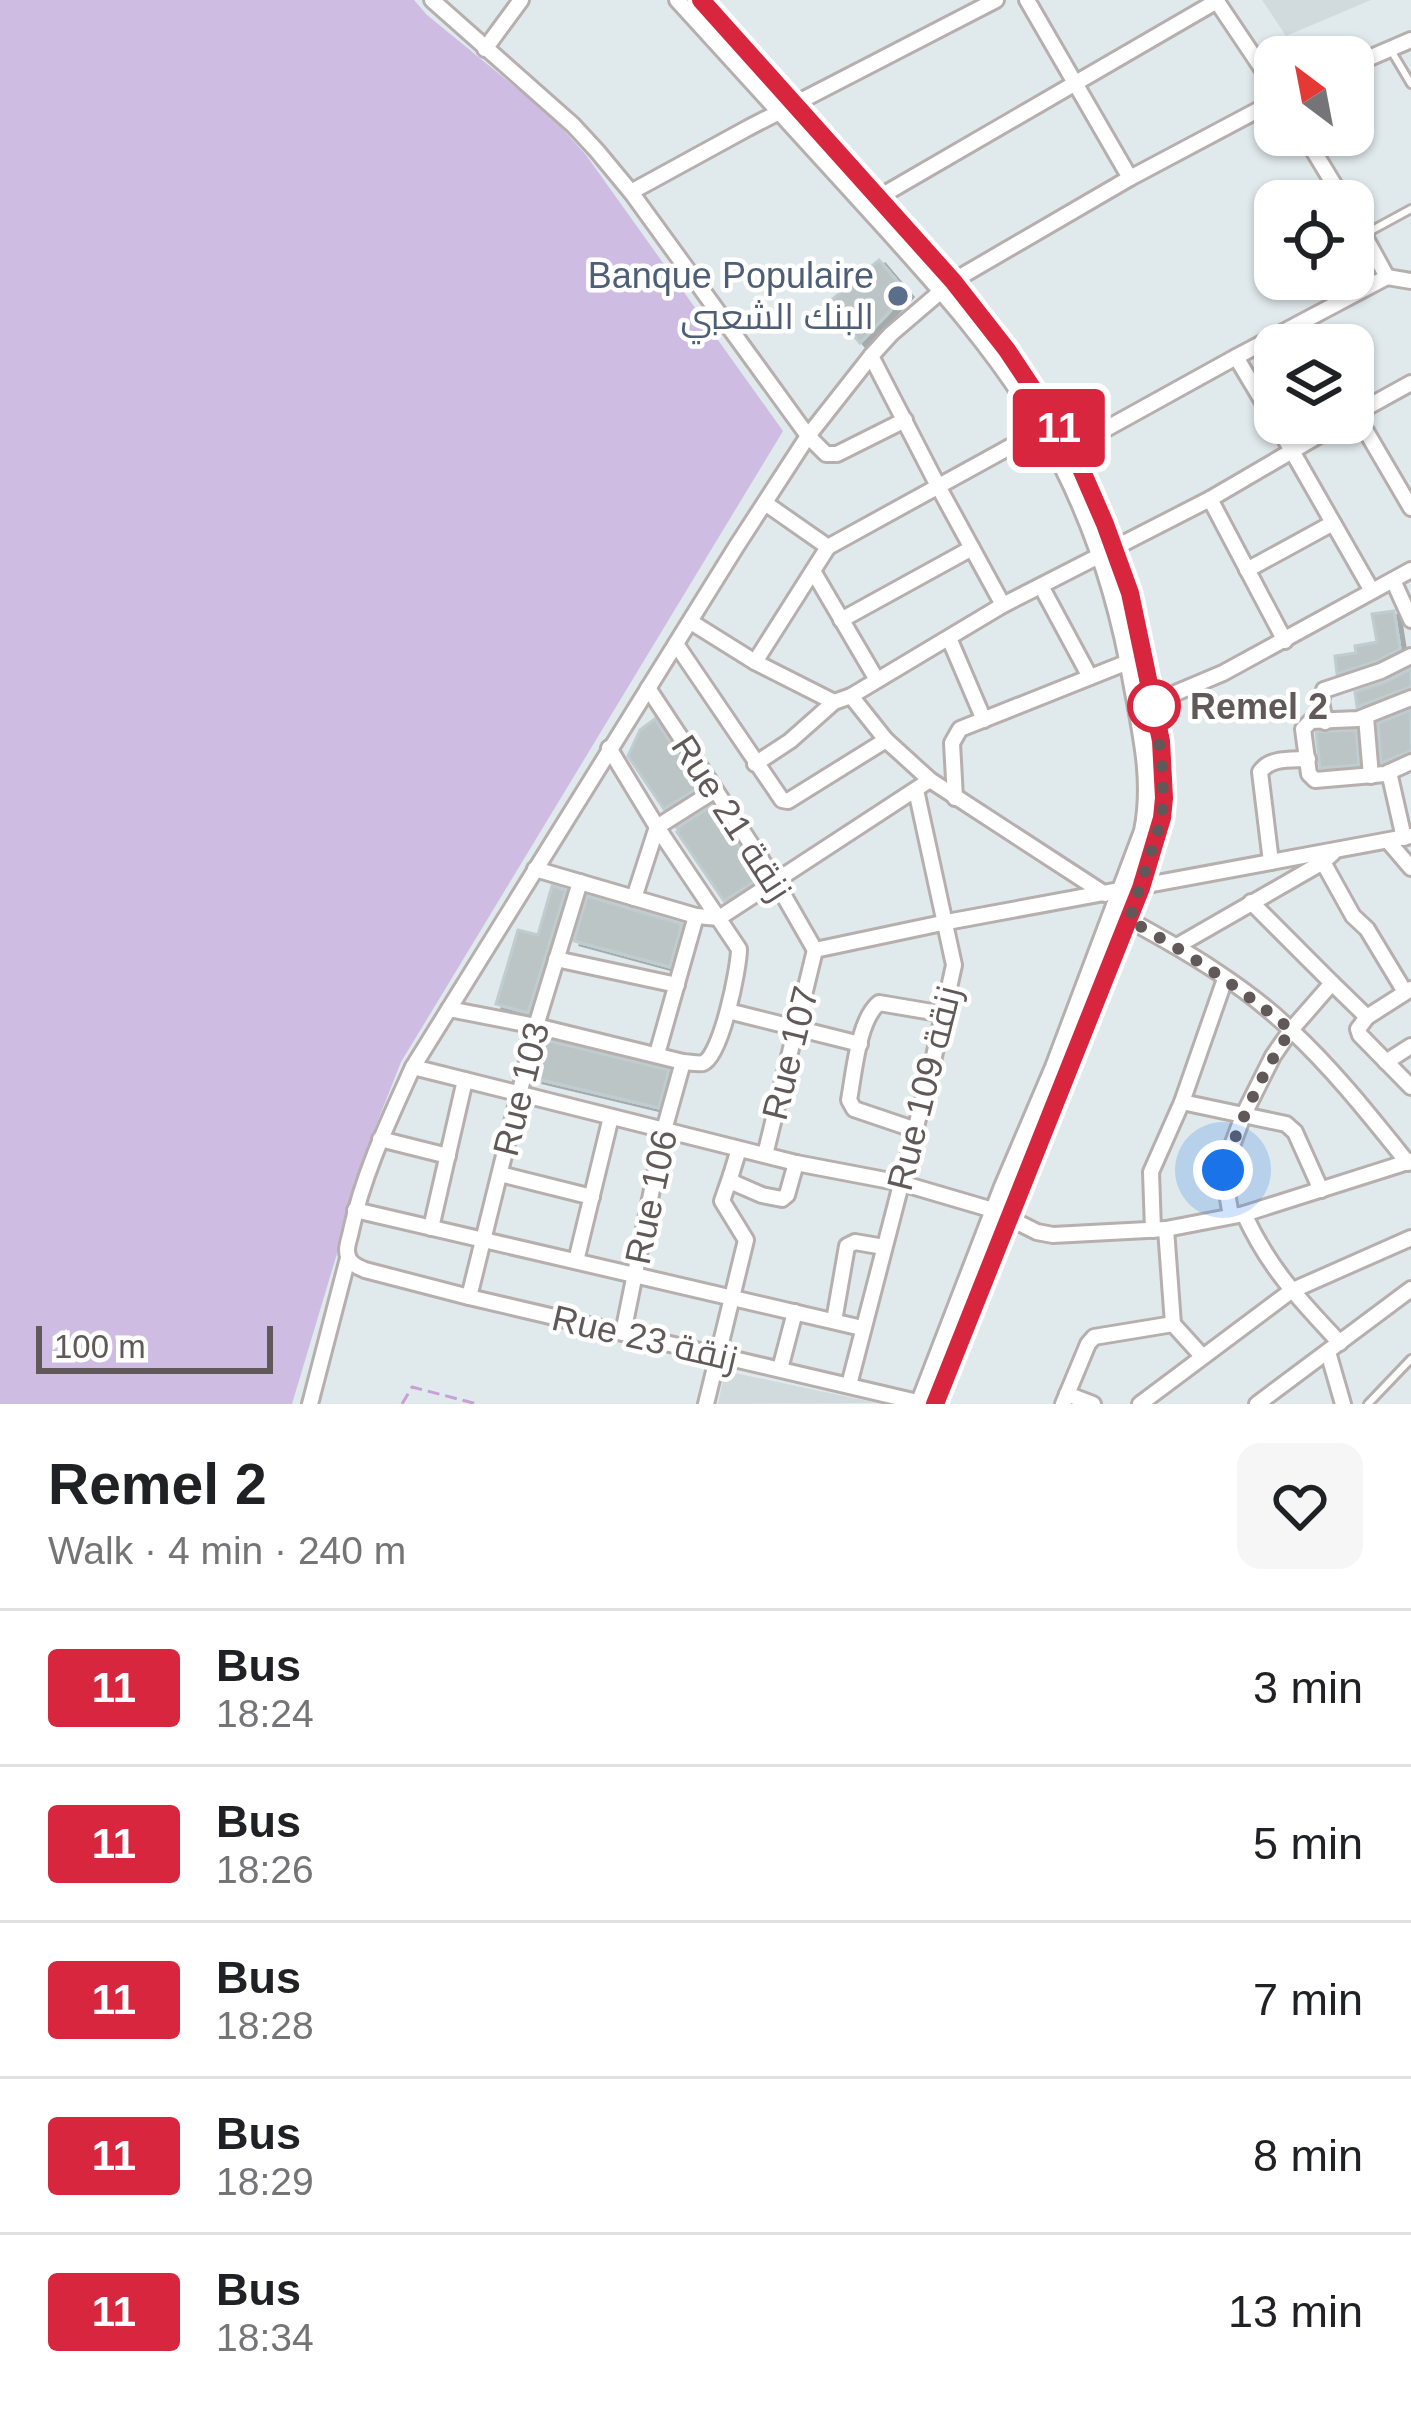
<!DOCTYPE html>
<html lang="en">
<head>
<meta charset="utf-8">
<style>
  body { margin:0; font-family:Helvetica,Cairo,sans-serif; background:#f6f6f6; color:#202124; height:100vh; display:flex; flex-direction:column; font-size:45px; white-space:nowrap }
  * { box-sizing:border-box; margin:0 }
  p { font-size:39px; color:#757577 }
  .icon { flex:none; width:66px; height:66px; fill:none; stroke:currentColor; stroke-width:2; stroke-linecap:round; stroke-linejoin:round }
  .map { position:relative; height:1404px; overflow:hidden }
  .drawer { display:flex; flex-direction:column; background:#fff; flex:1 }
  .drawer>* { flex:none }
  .badge { padding:0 24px; border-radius:9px; font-size:42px; line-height:78px }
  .needle { width:78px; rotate:328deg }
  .fabs { position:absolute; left:1254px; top:36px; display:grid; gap:24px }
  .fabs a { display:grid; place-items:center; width:120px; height:120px; border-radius:24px; background:#fff; box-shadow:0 3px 9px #0004; font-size:60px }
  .scale { position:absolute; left:36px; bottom:30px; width:237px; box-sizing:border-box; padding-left:12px; border:6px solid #615959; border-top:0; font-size:33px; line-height:42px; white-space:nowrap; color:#615959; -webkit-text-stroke:9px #fff; paint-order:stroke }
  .you { position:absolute; width:60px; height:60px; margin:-30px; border:9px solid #fff; border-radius:50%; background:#1a73e8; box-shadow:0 0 0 18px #1a73e833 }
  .map>.badge { position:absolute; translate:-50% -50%; box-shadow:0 0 0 6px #fff }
  .round { display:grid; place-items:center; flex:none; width:126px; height:126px; border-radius:24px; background:#f6f6f6 }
  .head { display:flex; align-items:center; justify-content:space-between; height:204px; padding:0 48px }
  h1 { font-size:57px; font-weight:800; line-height:90px }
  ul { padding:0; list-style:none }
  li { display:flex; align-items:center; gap:36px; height:156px; padding:0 48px; border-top:3px solid #e0e0e0 }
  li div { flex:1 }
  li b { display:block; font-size:45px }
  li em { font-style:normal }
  li .badge { min-width:132px; font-weight:700; text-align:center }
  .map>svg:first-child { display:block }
</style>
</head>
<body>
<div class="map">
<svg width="1411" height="1404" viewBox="0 0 1411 1404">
  <defs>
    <filter id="shadow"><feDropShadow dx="6" dy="4" stdDeviation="0" flood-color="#0004"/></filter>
  </defs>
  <rect width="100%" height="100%" fill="#e0e9ec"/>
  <g fill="#d1dbde">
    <path d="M1262,0H1371L1286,36Z"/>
    <path d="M725,1371L877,1403L718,1404Z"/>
  </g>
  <path fill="#cfbce3" d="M0,0H414L427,15L553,118L586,155L783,431L401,1062L373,1133L292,1404H0Z"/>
  <g fill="#bcc5c6" stroke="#bfcdd0" stroke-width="3" filter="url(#shadow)">
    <path d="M879,260L907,293L860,343L827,304Z"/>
    <path d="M1394,611L1400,649L1377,661L1337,674L1335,656L1356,653L1355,646L1377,642L1372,614Z"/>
    <path d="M1411,669V687L1357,707L1355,692L1385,682Z"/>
    <path d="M1411,710V751L1381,763L1378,723Z"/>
    <path d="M655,719L700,787L664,809L628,756L640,730Z"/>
    <path d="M1356,730L1359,765L1320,768L1316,732Z"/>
    <path d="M712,806L760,878L724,901L677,832L679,831L677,828Z"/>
    <path d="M552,886L566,890L528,1013L496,1004L518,930L538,935Z"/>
    <path d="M587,896L682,924L670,967L574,941Z"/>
    <path d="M546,1040L669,1070L659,1108L537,1079Z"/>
  </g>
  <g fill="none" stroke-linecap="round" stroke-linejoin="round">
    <defs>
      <g id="lane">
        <path d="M1392,52L1411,84"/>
        <path d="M1365,234L1411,209"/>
        <path d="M1368,1404L1411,1359"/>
      </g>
      <g id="street">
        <path d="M432,0L573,125L597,151L631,192L808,436L826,454H837L905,420"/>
        <path d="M677,0C738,67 800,135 861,202C926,274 994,346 1042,430C1088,509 1117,597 1132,687C1141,735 1152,782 1142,831L1053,1067L1001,1189L918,1404"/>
        <path d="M701,0L953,281L1007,350L1071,448L1105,524L1130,593L1150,678L1161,741L1164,798L1162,818L1141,888L935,1404"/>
        <path d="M1027,0L1130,178"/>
        <path d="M1216,0L1275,88"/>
        <path d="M485,49L521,0"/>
        <path d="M1353,65L1411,40"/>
        <path d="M1304,135L1344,201"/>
        <path d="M631,192L748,128L996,0"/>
        <path d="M874,200L1217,1"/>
        <path d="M1387,277L1411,281"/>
        <path d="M871,356L938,486L1003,605"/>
        <path d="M1236,357L1275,422"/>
        <path d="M1356,414L1411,508"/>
        <path d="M1353,415L1411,383"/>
        <path d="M1276,423L1372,591"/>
        <path d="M1066,451L1236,357L1387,277L1353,215"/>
        <path d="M1210,499L1285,641"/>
        <path d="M765,503L828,547L1046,427"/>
        <path d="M1247,570L1333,523"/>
        <path d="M813,571L877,680"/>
        <path d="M1393,580L1411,620"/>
        <path d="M1041,586L1090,677"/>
        <path d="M841,620L972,548"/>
        <path d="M691,622L755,662L834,702"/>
        <path d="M949,638L984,720"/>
        <path d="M676,644L782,800L788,801L886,740"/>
        <path d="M755,662L828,547"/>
        <path d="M648,688L776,882L815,950"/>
        <path d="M851,696L886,740L930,780L1105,894"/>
        <path d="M1411,698L1358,719L1311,721L1303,729L1309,774L1315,780L1385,774L1411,762"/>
        <path d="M1147,705L1223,673L1411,570"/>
        <path d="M1366,717L1371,776"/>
        <path d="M1325,722L1321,701L1324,690L1381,671L1411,656"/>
        <path d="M755,764L790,741L834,702L851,696L1003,605L1210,499L1340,423"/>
        <path d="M1389,772L1404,838"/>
        <path d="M955,798L952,743L960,729L1128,662"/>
        <path d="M1388,841L1411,868"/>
        <path d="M1271,862L1260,772C1270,757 1292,760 1308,759"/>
        <path d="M1323,862L1353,916L1367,929L1405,992"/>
        <path d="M535,869L696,916L719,918L930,780"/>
        <path d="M634,898L657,827L714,791"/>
        <path d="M1251,902L1332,983"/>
        <path d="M1129,920C1186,951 1244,985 1291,1030C1334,1070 1371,1117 1408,1163"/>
        <path d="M1177,946L1323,862L1333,853"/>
        <path d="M815,950L947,922L1411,836"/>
        <path d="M556,959L677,985"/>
        <path d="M1411,989L1367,1017L1358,1029L1360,1035L1411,1087"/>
        <path d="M449,1009L536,1026L683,1062C686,1062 700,1064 703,1063C721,1057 739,968 739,949L657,827L609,748"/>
        <path d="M728,1011L860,1044"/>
        <path d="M657,1054L696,916"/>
        <path d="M1386,1062L1411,1046"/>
        <path d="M413,1067L796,1163L901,1183L993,1210L1037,1232L1053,1235L1166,1229L1244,1214L1411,1161"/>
        <path d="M1182,1102L1286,1124L1295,1132L1321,1190"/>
        <path d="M916,1130L854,1109L849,1100C854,1074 858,1020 879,1003L944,1014"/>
        <path d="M380,1139L448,1156"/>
        <path d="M739,1149L731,1175L732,1182L762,1195L782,1199L787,1195L796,1163"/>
        <path d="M765,1155L815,950"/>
        <path d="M500,1174L592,1197"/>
        <path d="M355,1210L862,1328"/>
        <path d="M1244,1214C1270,1270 1299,1299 1340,1343"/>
        <path d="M1231,1216L1223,1170L1243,1116L1273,1056L1291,1030L1332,983L1367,1017"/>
        <path d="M431,1228L465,1080"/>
        <path d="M1166,1229L1173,1324"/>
        <path d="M1153,1230L1151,1172L1182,1102L1225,979"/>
        <path d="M576,1261L611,1117"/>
        <path d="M469,1297L536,1026L580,882"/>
        <path d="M834,1321L847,1246L855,1242L884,1247"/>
        <path d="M623,1333L664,1130L683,1062"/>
        <path d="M1328,1352L1343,1404"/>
        <path d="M780,1369L795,1312"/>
        <path d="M849,1385L933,1061L954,965L916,790"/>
        <path d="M1067,1394L1093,1404"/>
        <path d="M310,1404L348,1258"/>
        <path d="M706,1404L746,1240L722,1201L731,1175"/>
        <path d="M926,1404L469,1297L365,1270C355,1266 347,1262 347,1250C347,1244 350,1237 351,1231C363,1174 389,1120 413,1067L736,547L808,436L871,356L891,334L953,281L1130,178L1275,101"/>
        <path d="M1063,1404L1088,1344L1094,1337L1173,1324L1202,1356"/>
        <path d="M1140,1404L1291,1291L1411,1238"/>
        <path d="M1257,1404L1411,1289"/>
      </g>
    </defs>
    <use href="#lane" stroke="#b6afae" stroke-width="12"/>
    <use href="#street" stroke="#b6afae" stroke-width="20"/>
    <path stroke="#c7a0d5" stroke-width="3" stroke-dasharray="12 6" stroke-linecap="butt" d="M402,1404L412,1387L477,1404"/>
    <use href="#lane" stroke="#fff" stroke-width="6"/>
    <use href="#street" stroke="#fff" stroke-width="14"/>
  </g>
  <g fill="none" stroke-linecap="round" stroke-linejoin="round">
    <defs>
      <path id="line" d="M701,0L953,281L1007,350L1072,448L1105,524L1130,593L1161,741L1164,798L1162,818L1141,888L935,1404"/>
    </defs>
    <use href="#line" stroke="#fff" stroke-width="27"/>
    <use href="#line" stroke="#d7263d" stroke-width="18"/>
    <path stroke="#615959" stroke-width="12" stroke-dasharray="0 21.6" d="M1154,706V704L1163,774L1162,818L1129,920C1187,952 1240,988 1291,1030C1261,1074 1241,1120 1223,1170"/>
  </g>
  <circle fill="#5c6f8a" stroke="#fff" stroke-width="4.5" cx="898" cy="296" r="12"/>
  <circle fill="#fff" stroke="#d7263d" stroke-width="6" cx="1154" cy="706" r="24"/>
  <g text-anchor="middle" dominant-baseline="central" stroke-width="9" stroke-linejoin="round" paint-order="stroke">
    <g font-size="36" fill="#4e5e75" stroke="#fff" text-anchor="end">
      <text x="874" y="275">Banque Populaire<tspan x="874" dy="41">البنك الشعبي</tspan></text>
    </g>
    <g font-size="36" font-weight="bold" fill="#615959" stroke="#fff" text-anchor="start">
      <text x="1190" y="706">Remel 2</text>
    </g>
    <g font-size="36" fill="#615959" stroke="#fff">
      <text transform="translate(732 818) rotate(57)">Rue 21 زنقة</text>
      <text transform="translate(790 1053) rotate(-76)">Rue 107</text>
      <text transform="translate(924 1088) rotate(-76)">Rue 109 زنقة</text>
      <text transform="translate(521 1089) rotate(-76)">Rue 103</text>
      <text transform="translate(651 1197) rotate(-78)">Rue 106</text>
      <text transform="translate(645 1338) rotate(13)">Rue 23 زنقة</text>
    </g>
  </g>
</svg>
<div class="fabs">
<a><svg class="needle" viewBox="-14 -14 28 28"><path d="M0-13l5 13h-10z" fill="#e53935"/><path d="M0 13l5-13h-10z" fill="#757577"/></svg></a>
<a><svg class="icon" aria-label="locate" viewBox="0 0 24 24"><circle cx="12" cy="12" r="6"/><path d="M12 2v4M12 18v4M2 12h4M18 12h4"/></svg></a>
<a><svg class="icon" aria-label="layers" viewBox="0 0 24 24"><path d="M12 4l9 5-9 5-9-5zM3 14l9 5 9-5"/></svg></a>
</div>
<div class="scale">100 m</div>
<div class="you" style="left:1223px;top:1170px"></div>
<b class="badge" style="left:1059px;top:428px;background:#d7263d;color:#fff">11</b>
</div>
<section class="drawer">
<div class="head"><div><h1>Remel 2</h1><p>Walk · 4 min · 240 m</p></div><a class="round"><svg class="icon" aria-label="heart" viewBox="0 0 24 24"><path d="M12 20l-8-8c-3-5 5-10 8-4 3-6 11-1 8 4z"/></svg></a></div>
<ul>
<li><span class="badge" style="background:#d7263d;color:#fff">11</span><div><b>Bus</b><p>18:24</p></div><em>3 min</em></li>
<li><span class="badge" style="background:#d7263d;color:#fff">11</span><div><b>Bus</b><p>18:26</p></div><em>5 min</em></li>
<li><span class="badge" style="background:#d7263d;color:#fff">11</span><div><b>Bus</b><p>18:28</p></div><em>7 min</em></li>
<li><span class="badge" style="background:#d7263d;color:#fff">11</span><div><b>Bus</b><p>18:29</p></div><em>8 min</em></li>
<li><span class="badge" style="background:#d7263d;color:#fff">11</span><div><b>Bus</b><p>18:34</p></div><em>13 min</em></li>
</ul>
</section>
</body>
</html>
